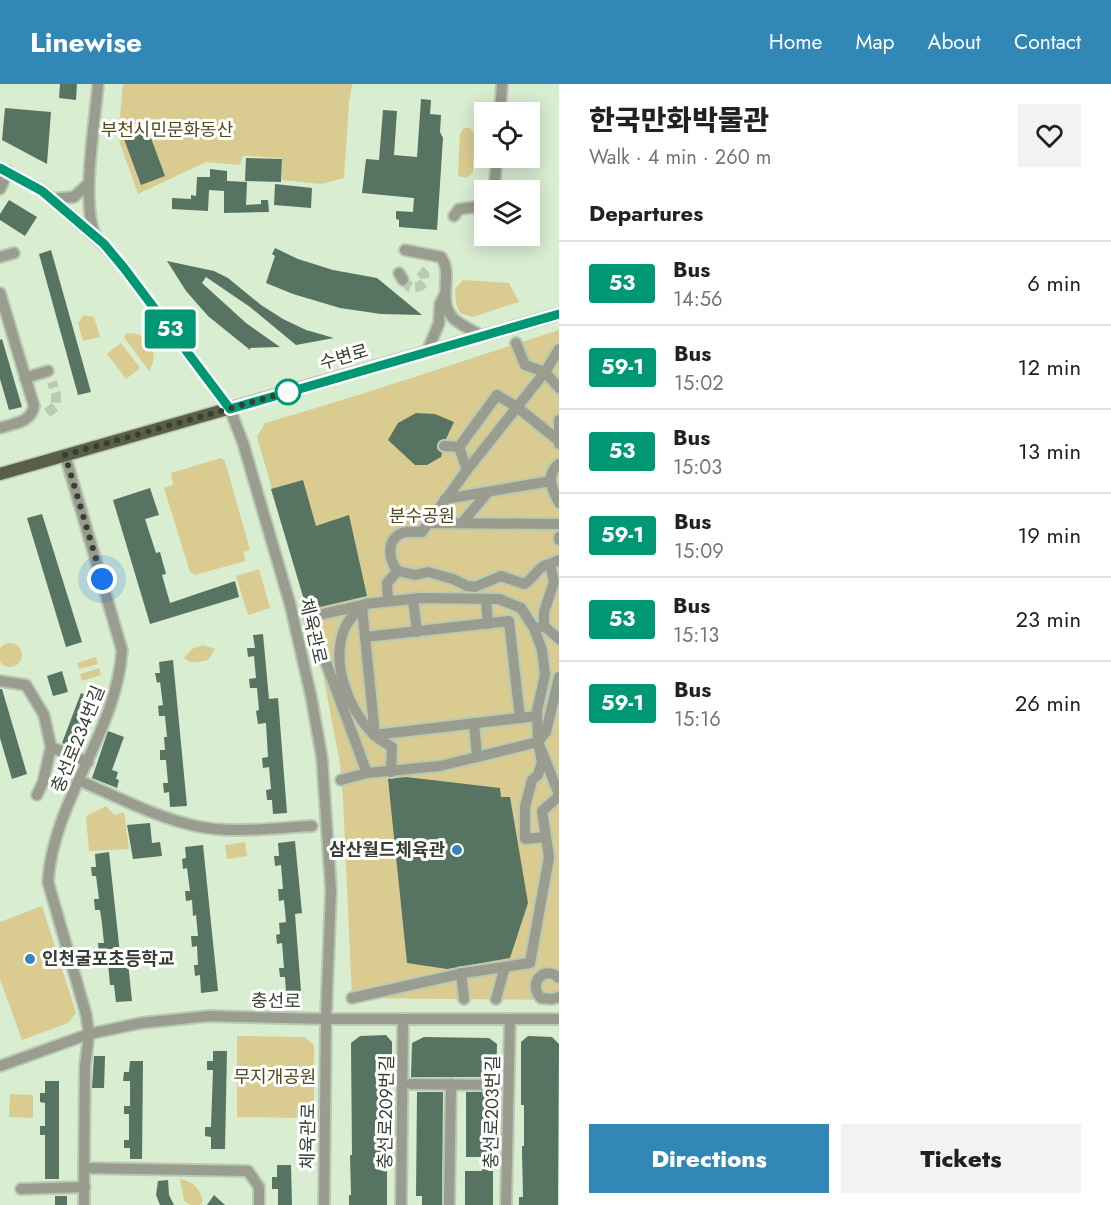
<!DOCTYPE html>
<html lang="en">
<head>
<meta charset="utf-8">
<style>
  body { margin:0; font-family:Jost,"Noto Sans KR",sans-serif; background:#f2f2f2; color:#202124; height:100vh; display:flex; flex-direction:column; font-size:22px; white-space:nowrap }
  * { box-sizing:border-box; margin:0 }
  p { font-size:20px; color:#757577 }
  .icon { flex:none; width:33px; height:33px; fill:none; stroke:currentColor; stroke-width:2; stroke-linecap:round; stroke-linejoin:round }
  .map { position:relative; flex:1; overflow:hidden }
  .sheet { display:flex; flex-direction:column; background:#fff; width:552px }
  .sheet>* { flex:none }
  .badge { padding:0 12px; border-radius:4px; font-size:21px; line-height:39px }
  .fabs { position:absolute; left:474px; top:18px; display:grid; gap:12px }
  .fabs a { display:grid; place-items:center; width:66px; height:66px; border-radius:0px; background:#fff; box-shadow:0 3px 15px #0003; font-size:30px }
  .you { position:absolute; width:30px; height:30px; margin:-15px; border:4px solid #fff; border-radius:50%; background:#1a73e8; box-shadow:0 0 0 9px #1a73e833 }
  .map>.badge { position:absolute; translate:-50% -50%; box-shadow:0 0 0 3px #fff }
  h2 { padding:0 30px; font-size:22px; line-height:54px }
  .round { display:grid; place-items:center; flex:none; width:63px; height:63px; border-radius:0px; background:#f2f2f2 }
  .summary { display:flex; align-items:center; justify-content:space-between; height:102px; padding:0 30px }
  h1 { font-size:28px; font-weight:800; line-height:45px }
  .primary-button { display:flex; gap:12px; margin-top:auto; padding:12px 30px }
  .primary-button a { flex:1; height:69px; border-radius:0px; background:#3188b7; color:#fff; font-size:24px; font-weight:800; line-height:69px; text-align:center }
  .primary-button a+a { background:#f2f2f2; color:#202124 }
  ul { padding:0; list-style:none }
  li { display:flex; align-items:center; gap:18px; height:84px; padding:0 30px; border-top:2px solid #e0e0e0 }
  li div { flex:1 }
  li b { display:block; font-size:22px }
  li em { font-style:normal }
  li .badge { min-width:66px; font-weight:700; text-align:center }
  header { display:flex; align-items:center; gap:36px; box-sizing:border-box; height:84px; padding:0 30px; background:#3188b7; color:#fff }
  header strong { font-size:28px }
  nav { display:flex; gap:33px; margin-inline-start:auto; font-size:21px }
  main { display:flex; flex:1; min-height:0 }
  .map>svg:first-child { display:block }
</style>
</head>
<body>
<header>
<strong>Linewise</strong>
<nav><a>Home</a><a>Map</a><a>About</a><a>Contact</a></nav>
</header>
<main>
<div class="map">
<svg width="559" height="1121" viewBox="0 0 559 1121">
  <rect width="100%" height="100%" fill="#d9edd1"/>
  <g fill="#dacb90">
    <path d="M123,0H352L349,19L344,94L321,100L282,96V74L243,72L240,81L206,78L138,110L118,54Z"/>
    <path d="M464,44H470L474,50L473,89L466,94L458,92L460,50Z"/>
    <path d="M463,196L509,199L519,218L472,233L460,229L456,220L455,205Z"/>
    <path d="M84,231L94,233L100,253L83,257L78,239Z"/>
    <path d="M559,246V916L352,914L343,716L340,680L316,553L285,450L257,353L265,339C364,311 461,277 559,246Z"/>
    <path d="M127,249C151,249 160,268 149,287L124,253Z"/>
    <path d="M121,259L140,284L126,295L107,270Z"/>
    <path d="M221,374L225,377L250,466L244,468L245,477L195,491L190,488L164,404L173,401L171,389Z"/>
    <path d="M259,485L270,524L248,531L236,492Z"/>
    <circle cx="10" cy="571" r="12"/>
    <path d="M203,561L215,565L208,576C198,578 193,581 184,574L192,565Z"/>
    <path d="M96,573L98,580L79,585L77,579Z"/>
    <path d="M99,584L101,591L82,597L80,590Z"/>
    <path d="M106,722L114,731L124,728L129,765L89,767L86,732Z"/>
    <path d="M245,758L247,772L227,775L225,761Z"/>
    <path d="M42,822L76,929L68,939L22,956L0,895V838Z"/>
    <path d="M237,952L305,953L314,961V1034L237,1033Z"/>
    <path d="M10,1010L33,1011V1034L9,1033Z"/>
    <path d="M180,1095C193,1098 199,1103 203,1117L200,1121H191L184,1117Z"/>
  </g>
  <g fill="#577361">
    <path d="M60,0H77L76,16L59,14Z"/>
    <path d="M421,15L431,16L430,30L441,31L440,48L443,54L437,146L399,143V136L396,135V127L413,128L414,114L362,109L366,75L379,76L383,26L397,27L394,71L417,73Z"/>
    <path d="M5,24L51,28L47,80L2,56Z"/>
    <path d="M148,46L165,92L141,101L124,55Z"/>
    <path d="M246,74L282,75L281,98L245,97Z"/>
    <path d="M210,85L227,87V97L247,98L246,121L261,120V116H268L269,128L224,129V107L209,106L208,127L172,125V114L191,115V111L196,112L197,93H210Z"/>
    <path d="M275,100L312,104L311,124L274,121Z"/>
    <path d="M9,116L37,133L25,152L0,136V130Z"/>
    <path d="M275,164L298,175L333,186L377,194L422,231L381,230L340,224L293,210L266,199L275,172L272,170Z"/>
    <path d="M51,166L91,308L78,311L39,170Z"/>
    <path d="M167,177L214,187L228,194L261,221L283,235L306,246L334,254L296,261L250,223L206,193L202,199L246,239L280,263L250,264V266L208,232L186,207Z"/>
    <path d="M2,255L22,323L9,326L0,295V256Z"/>
    <path d="M416,329L435,330L454,338L446,355L438,358L437,365L442,369L441,373L427,381H415L388,356L398,339Z"/>
    <path d="M303,396L316,442L349,431L367,512L307,526L271,405Z"/>
    <path d="M150,404L159,431L145,435L156,469L160,468L166,490L162,491L170,519L235,497L239,513L150,540L113,416Z"/>
    <path d="M42,430L82,558L66,563L27,434Z"/>
    <path d="M263,550L269,615L278,614L287,729L273,730L272,716H267L266,706L271,705L269,683L263,684L262,674L268,673L266,639L258,640L256,627L259,626L257,604H250L249,595L256,594L254,572L248,573L247,564H255L253,551Z"/>
    <path d="M173,576L187,722L170,723L169,708L164,709L163,699H168L166,676H160V666H165L164,653H167L165,632H159L158,622L163,621L160,598L157,599L155,589H160L159,578Z"/>
    <path d="M62,587L68,608L53,612L47,592Z"/>
    <path d="M0,605H2L27,690L12,695L0,654Z"/>
    <path d="M81,609L96,615L77,665L62,659Z"/>
    <path d="M108,647L124,653L112,686L118,688L116,695L119,696L117,704L92,694Z"/>
    <path d="M406,693L500,704L501,713H510L528,819L510,874L447,885L407,879L388,695Z"/>
    <path d="M150,739L152,759L160,758L162,772L133,775L127,741Z"/>
    <path d="M295,757L302,829L295,830L301,907L286,908L285,893H280L279,884H284L282,859L277,860L276,851L280,850L279,839L286,838L284,816L279,817L278,805H283L281,781L275,782L274,772H279L278,759Z"/>
    <path d="M203,761L218,907L201,909L200,891L195,892L194,881H198L197,862L192,863L191,852H198L196,831L193,832L192,816L186,817L185,807H190L187,784L183,785L182,775L186,774L185,763Z"/>
    <path d="M109,768L121,879L128,878L132,917L116,918L114,901H110L107,868L99,869L98,859H104L102,840L100,826H95L94,815H99L96,792H92L91,783H96L95,770Z"/>
    <path d="M386,951L392,958V991H386L387,1037H389V1069H387V1121H349V1111H351L350,1071H352L351,959L360,952Z"/>
    <path d="M528,952L552,953L559,960L558,1121H519V1113H523L522,1070V1062H524V1021H521V958Z"/>
    <path d="M424,953L489,954L497,960L496,993H411L412,959Z"/>
    <path d="M213,967H227L225,1065H211V1053L205,1052V1043H211L213,986H207V977H213Z"/>
    <path d="M94,972H105L104,1004H92Z"/>
    <path d="M130,977H143L142,1075H130V1064H124V1056H129V1030H124V1022H130V997H123L124,988H129Z"/>
    <path d="M45,997H59V1095H45V1051H40V1042H45V1019L40,1018V1009H45Z"/>
    <path d="M417,1008H443L442,1121H422V1112H416Z"/>
    <path d="M466,1008H493V1121H465V1087H482V1073H466Z"/>
    <path d="M277,1081H291L292,1121H278V1105H272V1093H277Z"/>
    <path d="M168,1096L169,1111L174,1121H160L156,1111L158,1097Z"/>
    <path d="M214,1111L225,1121H207Z"/>
    <rect x="55" y="1112" width="12" height="9"/>
  </g>
  <g fill="none" stroke-linecap="round" stroke-linejoin="round">
    <g stroke="#b9cab2" stroke-width="10" stroke-dasharray="10 5" stroke-linecap="butt">
      <path d="M403,196L410,203C416,204 420,203 425,198L424,190L417,184"/>
      <path d="M47,329L56,322V311L52,298"/>
    </g>
    <defs>
      <g id="minor">
        <path d="M500,28L502,0"/>
        <path d="M0,84L43,107L104,161L124,184L230,325L243,359L290,520L311,612L322,674L331,806L326,935L324,1121"/>
        <path d="M0,105L8,87"/>
        <path d="M494,106L497,74"/>
        <path d="M51,115L74,113L89,99"/>
        <path d="M454,132L459,125L484,122"/>
        <path d="M95,151C81,117 95,39 98,0"/>
        <path d="M405,166L441,173C454,190 436,217 454,235C462,242 474,247 482,252"/>
        <path d="M0,173L14,169"/>
        <path d="M399,189L403,196"/>
        <path d="M0,209L34,322C31,339 14,339 0,344"/>
        <path d="M516,259L525,281L545,288L559,304"/>
        <path d="M427,268L439,239L440,220L444,212"/>
        <path d="M25,294L48,287"/>
        <path d="M559,360V336"/>
        <path d="M459,363L497,311L517,323L559,357"/>
        <path d="M65,371L122,566C117,648 53,716 48,798L86,930L89,950L85,982L84,1084"/>
        <path d="M559,380C545,390 552,406 559,419"/>
        <path d="M467,386L545,288L559,265"/>
        <path d="M445,415L551,397"/>
        <path d="M427,439L559,440"/>
        <path d="M462,439L488,408"/>
        <path d="M559,453V456"/>
        <path d="M398,487C388,476 386,456 402,449C408,447 416,448 422,448L467,386L459,363L444,362"/>
        <path d="M413,515L417,548"/>
        <path d="M486,515L488,540"/>
        <path d="M388,517L387,499L398,487L415,491L428,488L453,495L467,502L475,503L501,492L524,500C535,494 537,482 550,480"/>
        <path d="M364,521L309,533L367,689"/>
        <path d="M362,523L365,553"/>
        <path d="M544,542V528L554,498L550,480L559,476"/>
        <path d="M540,543L544,542L559,555"/>
        <path d="M0,597L26,601L44,631L51,663L88,678"/>
        <path d="M474,639L477,673"/>
        <path d="M374,651L537,632"/>
        <path d="M375,651L365,553L509,537L520,634"/>
        <path d="M538,658L546,648L559,593"/>
        <path d="M391,688L392,663C385,659 378,655 373,650C348,624 331,581 344,546C347,536 357,528 365,520L421,514L499,515L521,524L534,544L542,566L545,591L537,627L538,658L542,678L538,691L532,696L525,723V755L546,753"/>
        <path d="M341,696L367,689L440,682L538,658L559,710"/>
        <path d="M80,697C116,712 157,734 196,742C232,750 275,744 312,742"/>
        <path d="M37,711L43,698L51,663"/>
        <path d="M461,889L464,915"/>
        <path d="M559,894C544,880 527,900 541,914L552,915L559,913"/>
        <path d="M352,914L464,889L530,879L549,773L542,727L559,712"/>
        <path d="M496,915L505,883"/>
        <path d="M0,982L89,950L141,939L209,932L326,935H559"/>
        <path d="M411,1000L497,1001"/>
        <path d="M21,1105L85,1103"/>
        <path d="M84,1121V1084L248,1087L259,1103V1121"/>
        <path d="M401,1121L403,935"/>
        <path d="M449,1121L451,1000"/>
        <path d="M506,1121L510,935"/>
      </g>
      <path id="major" d="M0,390L559,230"/>
    </defs>
    <use href="#minor" stroke="#b9cab2" stroke-width="14"/>
    <use href="#major" stroke="#b9cab2" stroke-width="15"/>
    <use href="#minor" stroke="#999c8e" stroke-width="10"/>
    <use href="#major" stroke="#5a5e47" stroke-width="12"/>
  </g>
  <g fill="none" stroke-linecap="round" stroke-linejoin="round">
    <defs>
      <path id="line" d="M0,84L42,107L104,160L124,184L230,325L559,230"/>
    </defs>
    <use href="#line" stroke="#fff" stroke-width="14"/>
    <use href="#line" stroke="#009775" stroke-width="9"/>
    <path stroke="#373f34" stroke-width="6" stroke-dasharray="0 10.8" d="M102,495L65,371L288,308"/>
  </g>
  <circle fill="#fff" stroke="#009775" stroke-width="3" cx="288" cy="308" r="12"/>
  <g fill="#3188b7" stroke="#fff" stroke-width="2">
    <circle cx="457" cy="766" r="6"/>
    <circle cx="30" cy="875" r="6"/>
  </g>
  <g text-anchor="middle" dominant-baseline="central" stroke-width="6" stroke-linejoin="round" paint-order="stroke">
    <g font-size="18" fill="#53491e" stroke="#fff">
      <text x="167" y="46">부천시민문화동산</text>
      <text x="422" y="432">분수공원</text>
      <text x="275" y="993">무지개공원</text>
    </g>
    <g font-size="18" fill="#373f34" stroke="#fff">
      <text transform="translate(344 273) rotate(-16)">수변로</text>
      <text transform="translate(313 547) rotate(77)">체육관로</text>
      <text transform="translate(78 655) rotate(-68)">충선로234번길</text>
      <text transform="translate(276 917) rotate(1)">충선로</text>
      <text transform="translate(386 1028) rotate(-89)">충선로209번길</text>
      <text transform="translate(492 1028) rotate(-89)">충선로203번길</text>
      <text transform="translate(308 1052) rotate(-89)">체육관로</text>
    </g>
    <g font-size="18" font-weight="bold" fill="#373f34" stroke="#fff" text-anchor="end">
      <text x="445" y="766">삼산월드체육관</text>
      <text x="42" y="875" text-anchor="start">인천굴포초등학교</text>
    </g>
  </g>
</svg>
<div class="fabs">
<a><svg class="icon" aria-label="locate" viewBox="0 0 24 24"><circle cx="12" cy="12" r="6"/><path d="M12 2v4M12 18v4M2 12h4M18 12h4"/></svg></a>
<a><svg class="icon" aria-label="layers" viewBox="0 0 24 24"><path d="M12 4l9 5-9 5-9-5zM3 14l9 5 9-5"/></svg></a>
</div>
<div class="you" style="left:102px;top:495px"></div>
<b class="badge" style="left:170px;top:245px;background:#009775;color:#fff">53</b>
</div>
<section class="sheet">
<div class="summary"><div><h1>한국만화박물관</h1><p>Walk · 4 min · 260 m</p></div><a class="round"><svg class="icon" aria-label="heart" viewBox="0 0 24 24"><path d="M12 20l-8-8c-3-5 5-10 8-4 3-6 11-1 8 4z"/></svg></a></div>
<h2>Departures</h2>
<ul>
<li><span class="badge" style="background:#009775;color:#fff">53</span><div><b>Bus</b><p>14:56</p></div><em>6 min</em></li>
<li><span class="badge" style="background:#009775;color:#fff">59-1</span><div><b>Bus</b><p>15:02</p></div><em>12 min</em></li>
<li><span class="badge" style="background:#009775;color:#fff">53</span><div><b>Bus</b><p>15:03</p></div><em>13 min</em></li>
<li><span class="badge" style="background:#009775;color:#fff">59-1</span><div><b>Bus</b><p>15:09</p></div><em>19 min</em></li>
<li><span class="badge" style="background:#009775;color:#fff">53</span><div><b>Bus</b><p>15:13</p></div><em>23 min</em></li>
<li><span class="badge" style="background:#009775;color:#fff">59-1</span><div><b>Bus</b><p>15:16</p></div><em>26 min</em></li>
</ul>
<div class="primary-button"><a>Directions</a><a>Tickets</a></div>
</section>
</main>
</body>
</html>
